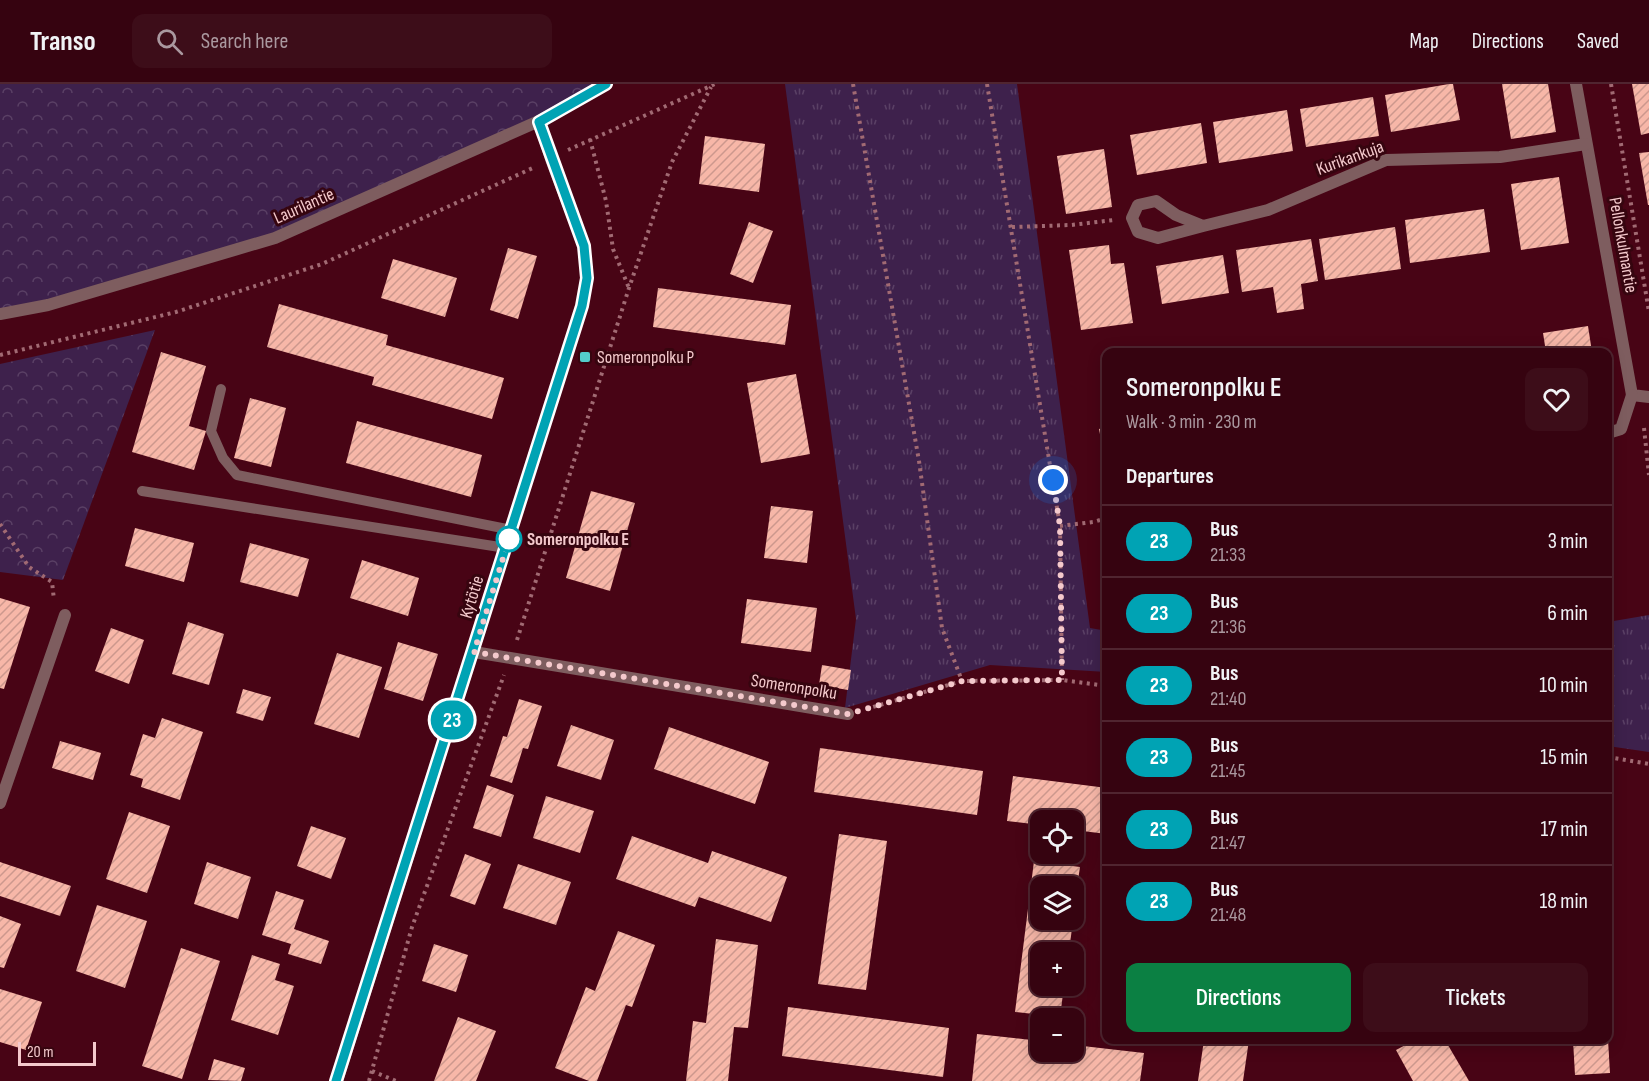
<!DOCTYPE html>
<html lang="en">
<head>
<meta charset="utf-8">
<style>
  body { margin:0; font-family:"Sofia Sans Condensed",sans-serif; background:#3d0d19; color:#f1f3f6; height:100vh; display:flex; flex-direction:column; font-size:22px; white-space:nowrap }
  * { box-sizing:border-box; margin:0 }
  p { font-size:20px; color:#aa989f }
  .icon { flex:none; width:33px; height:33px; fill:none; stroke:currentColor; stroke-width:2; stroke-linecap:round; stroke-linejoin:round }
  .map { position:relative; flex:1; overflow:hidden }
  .drawer { position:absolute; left:1102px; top:264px; width:510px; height:696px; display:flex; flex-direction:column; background:#360310; border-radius:12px; box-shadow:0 3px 15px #0003,0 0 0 2px #502530 }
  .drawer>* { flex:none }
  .badge { padding:0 12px; border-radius:20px; font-size:21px; line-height:39px }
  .fabs { position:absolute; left:1030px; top:726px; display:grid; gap:12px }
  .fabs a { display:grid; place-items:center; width:54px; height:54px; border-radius:12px; background:#360310; box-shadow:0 3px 15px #0003,0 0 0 2px #502530; font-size:30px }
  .scale { position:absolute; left:18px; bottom:15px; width:78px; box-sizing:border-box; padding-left:6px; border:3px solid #f4c9cc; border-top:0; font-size:16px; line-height:21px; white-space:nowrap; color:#f4c9cc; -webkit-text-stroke:4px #36050f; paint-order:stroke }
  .you { position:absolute; width:30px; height:30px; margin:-15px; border:4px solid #fff; border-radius:50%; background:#1a73e8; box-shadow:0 0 0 9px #1a73e833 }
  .map>.badge { position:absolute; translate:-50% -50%; box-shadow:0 0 0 3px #fff }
  h2 { padding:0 24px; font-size:22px; line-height:54px }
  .round { display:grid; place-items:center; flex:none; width:63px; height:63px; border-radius:12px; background:#3d0d19 }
  .summary { display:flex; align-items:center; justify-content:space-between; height:102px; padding:0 24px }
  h1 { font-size:28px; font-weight:600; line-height:45px }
  .primary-button { display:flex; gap:12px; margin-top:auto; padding:12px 24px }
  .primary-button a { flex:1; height:69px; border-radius:12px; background:#0b8043; color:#fff; font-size:24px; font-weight:600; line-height:69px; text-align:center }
  .primary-button a+a { background:#3d0d19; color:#f1f3f6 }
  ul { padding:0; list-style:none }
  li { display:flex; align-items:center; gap:18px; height:72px; padding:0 24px; border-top:2px solid #502530 }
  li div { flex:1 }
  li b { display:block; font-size:22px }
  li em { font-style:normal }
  li .badge { min-width:66px; font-weight:700; text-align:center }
  header { display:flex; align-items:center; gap:36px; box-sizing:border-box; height:84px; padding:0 30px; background:#360310; border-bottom:2px solid #502530 }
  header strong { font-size:28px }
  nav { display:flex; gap:33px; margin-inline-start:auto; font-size:21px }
  .search { width:420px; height:54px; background:#3d0d19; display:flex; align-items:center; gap:15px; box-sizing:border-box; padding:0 21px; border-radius:12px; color:#aa989f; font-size:22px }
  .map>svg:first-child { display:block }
</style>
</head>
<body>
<header>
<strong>Transo</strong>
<div class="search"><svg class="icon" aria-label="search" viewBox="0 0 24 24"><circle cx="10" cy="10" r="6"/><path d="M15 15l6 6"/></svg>Search here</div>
<nav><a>Map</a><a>Directions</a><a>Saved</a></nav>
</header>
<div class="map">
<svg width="1649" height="997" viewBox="0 0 1649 997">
  <defs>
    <pattern id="grass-tufts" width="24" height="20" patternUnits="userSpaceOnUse" patternTransform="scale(1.5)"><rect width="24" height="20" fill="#3e214c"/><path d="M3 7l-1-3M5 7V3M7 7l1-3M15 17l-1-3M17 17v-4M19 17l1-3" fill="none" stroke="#5a4065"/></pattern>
    <pattern id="forest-crowns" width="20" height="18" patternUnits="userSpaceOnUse" patternTransform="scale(1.5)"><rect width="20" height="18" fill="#3e214c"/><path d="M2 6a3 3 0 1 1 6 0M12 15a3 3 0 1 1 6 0" fill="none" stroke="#5a4065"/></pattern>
    <pattern id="building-hatch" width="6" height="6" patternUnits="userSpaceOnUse" patternTransform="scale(1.5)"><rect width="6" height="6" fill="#f7b7a8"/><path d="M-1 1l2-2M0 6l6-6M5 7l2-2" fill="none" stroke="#cc988d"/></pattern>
  </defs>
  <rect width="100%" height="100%" fill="#480415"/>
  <g fill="url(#grass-tufts)">
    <path d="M785,0H1017L1090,544L1107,547V588L990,581L845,624L856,535Z"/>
    <path d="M1649,531V668L1608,662V538Z"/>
  </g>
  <g fill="url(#forest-crowns)">
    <path d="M0,0H597L539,37L275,154L0,230Z"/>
    <path d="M155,246L63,496L0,488V280Z"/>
  </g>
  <g fill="url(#building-hatch)">
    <path d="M1449,0H1453L1460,36L1391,48L1385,11Z"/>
    <path d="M1502,0H1548L1556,48L1511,55Z"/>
    <path d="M1632,0H1649V49L1641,51Z"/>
    <path d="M1373,13L1379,52L1306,63L1300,25Z"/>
    <path d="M1287,26L1293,67L1219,79L1213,38Z"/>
    <path d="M1201,39L1207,79L1137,91L1130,51Z"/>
    <path d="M705,52L765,60L759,108L699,100Z"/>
    <path d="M1104,65L1112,123L1066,130L1057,72Z"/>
    <path d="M1649,68V121H1648L1639,69Z"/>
    <path d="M1559,93L1569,159L1521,166L1511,100Z"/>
    <path d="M1484,125L1490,168L1410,179L1405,136Z"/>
    <path d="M749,138L773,147L753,199L730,190Z"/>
    <path d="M1395,143L1401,185L1325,196L1319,155Z"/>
    <path d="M1311,155L1318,197L1301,200L1304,225L1277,229L1273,203L1242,208L1236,166Z"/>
    <path d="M1109,161L1111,180L1124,179L1133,239L1081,246L1069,166Z"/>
    <path d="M508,164L537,172L518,235L490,226Z"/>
    <path d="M1223,171L1229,209L1162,220L1156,182Z"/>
    <path d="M393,175L457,194L445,233L381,214Z"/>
    <path d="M658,204L791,221L785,261L653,243Z"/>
    <path d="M279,220L388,251L386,261L504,294L492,335L372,301L374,293L267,263Z"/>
    <path d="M1588,242L1592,268H1546L1543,249Z"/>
    <path d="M161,268L206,282L189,342L206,347L194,386L132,368Z"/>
    <path d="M796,290L810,370L761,379L747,299Z"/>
    <path d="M250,314L286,324L271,383L234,374Z"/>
    <path d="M357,337L482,371L471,413L346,379Z"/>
    <path d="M1107,343V383H1106L1099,345Z"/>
    <path d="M591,407L635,419L610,507L566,494Z"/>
    <path d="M1608,410L1614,441L1608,442Z"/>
    <path d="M771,422L813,427L807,479L764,474Z"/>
    <path d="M135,444L194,459L184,498L125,482Z"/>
    <path d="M250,459L309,475L298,513L240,498Z"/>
    <path d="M362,476L419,494L408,532L350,514Z"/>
    <path d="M0,514L30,523L4,605L0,604Z"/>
    <path d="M747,515L817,524L811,568L741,559Z"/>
    <path d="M188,538L224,550L209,601L172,590Z"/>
    <path d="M111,544L144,556L129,600L95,587Z"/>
    <path d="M398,558L438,570L423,617L384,605Z"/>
    <path d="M337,569L382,583L359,654L314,640Z"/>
    <path d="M822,581L851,586L848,606L819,601Z"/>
    <path d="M243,605L271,613L263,637L236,629Z"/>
    <path d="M519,615L542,622L528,665L523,664L512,699L490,692L503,652L507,653Z"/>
    <path d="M162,634L203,648L180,716L141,703L143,695L130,691L143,650L155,654Z"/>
    <path d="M571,641L614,656L601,696L557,682Z"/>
    <path d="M669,643L769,678L755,720L654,685Z"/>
    <path d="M60,657L101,669L93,696L52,684Z"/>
    <path d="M820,664L983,687L977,731L814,708Z"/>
    <path d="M1013,692L1107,704V750L1074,746V736H1041V741L1007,737Z"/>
    <path d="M487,701L514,711L501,753L473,744Z"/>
    <path d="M546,712L594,727L580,769L533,754Z"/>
    <path d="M129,728L170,742L147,809L106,795Z"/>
    <path d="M311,742L346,754L331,795L297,782Z"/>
    <path d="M839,750L887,757L866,906L818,900Z"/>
    <path d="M632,752L708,779L712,767L787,793L771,838L699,813L695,823L616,795Z"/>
    <path d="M465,770L491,780L475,821L450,812Z"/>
    <path d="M1034,777L1080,783L1075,816L1074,802H1041V836H1073L1069,868H1041V902H1064L1060,933L1015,928Z"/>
    <path d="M0,778L71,802L60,832L0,812Z"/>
    <path d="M207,778L251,793L238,835L194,820Z"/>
    <path d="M518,780L571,798L556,841L503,824Z"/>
    <path d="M276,807L304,816L294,845L329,857L321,880L288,870L291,860L262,851Z"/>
    <path d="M97,821L147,837L125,904L76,887Z"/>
    <path d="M0,832L21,840L4,884L0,883Z"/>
    <path d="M618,847L655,861L632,923L626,921L597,997H589L555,984L586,903L595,907Z"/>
    <path d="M716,855L758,861L748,944L734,943L728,997H686L693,937L706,939Z"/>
    <path d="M434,860L468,871L456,908L422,897Z"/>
    <path d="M181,864L220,877L182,995L142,982Z"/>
    <path d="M252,871L280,880L275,896L294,902L278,951L231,936Z"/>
    <path d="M0,905L42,918L26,966L0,958Z"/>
    <path d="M788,923L949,944L943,993L782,972Z"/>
    <path d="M458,933L496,947L476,997H434Z"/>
    <path d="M977,950L1041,957V968H1074V961L1144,969L1140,997H972Z"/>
    <path d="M1204,956H1249L1243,997H1198Z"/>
    <path d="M1415,956H1445L1469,997H1413L1396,966Z"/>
    <path d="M1573,956H1608L1610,989L1575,991Z"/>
    <path d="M214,975L245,984L241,997L208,996Z"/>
  </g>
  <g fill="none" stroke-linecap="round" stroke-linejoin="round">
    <g stroke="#a16a73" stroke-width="4" stroke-dasharray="3 4.5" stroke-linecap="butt">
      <path d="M853,0L919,377L942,544L962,597"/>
      <path d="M987,0L1060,442L1062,596"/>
      <path d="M1611,0L1649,228"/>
      <path d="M590,55L606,117L613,165L629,204"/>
      <path d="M568,66L715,0"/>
      <path d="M1012,143L1071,141L1114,136"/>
      <path d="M0,271L176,228L322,180L535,83"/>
      <path d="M1644,344L1649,391"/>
      <path d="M0,440L29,483L52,498L54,516"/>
      <path d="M1060,442L1093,438L1107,434"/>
      <path d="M517,556L629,204L672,78L711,3"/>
      <path d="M866,625L962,597L1062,596L1107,602"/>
      <path d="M1608,673L1649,680"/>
      <path d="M372,987L396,997"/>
      <path d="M369,997L412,843L504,591"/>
    </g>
    <g stroke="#7e5d5f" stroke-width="10">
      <path d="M221,305L211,347L223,374L237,391L512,446"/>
      <path d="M142,407L506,464"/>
    </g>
    <g stroke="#7e5d5f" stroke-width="12">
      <path d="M1576,0L1632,311L1649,313"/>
      <path d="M1203,142L1158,154L1138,148L1132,134L1138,121L1156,117L1176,131L1203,142L1268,126L1386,76L1500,73L1586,60"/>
      <path d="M1608,349L1621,345L1632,311"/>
      <path d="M474,568L848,630"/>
      <path d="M0,719L65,531"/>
      <path d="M337,997L582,222L587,194L584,162L551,75L539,37"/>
    </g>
    <path stroke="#7e5d5f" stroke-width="12" d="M0,230L48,221L275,154L539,37L606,0"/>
  </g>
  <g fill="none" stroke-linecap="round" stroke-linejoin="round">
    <defs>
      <path id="line" d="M336,997L582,222L587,194L584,162L539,38L606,0"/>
    </defs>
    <use href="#line" stroke="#fff" stroke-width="14"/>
    <use href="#line" stroke="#00a3b4" stroke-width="9"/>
    <path stroke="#f4c9cc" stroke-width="6" stroke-dasharray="0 10.8" d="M509,455L474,568L848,630L962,597L1062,596L1060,442L1053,396"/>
  </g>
  <rect fill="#53cdcb" stroke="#36050f" stroke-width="2" x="579" y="267" width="12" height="12" rx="3"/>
  <circle fill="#fff" stroke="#00a3b4" stroke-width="3" cx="509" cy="455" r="12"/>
  <g text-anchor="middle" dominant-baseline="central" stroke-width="6" stroke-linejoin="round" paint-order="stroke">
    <g font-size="18" fill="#f4c9cc" stroke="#36050f">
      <text transform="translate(1350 74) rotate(-20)">Kurikankuja</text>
      <text transform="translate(304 122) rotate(-24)">Laurilantie</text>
      <text transform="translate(1623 161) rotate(80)">Pellonkulmantie</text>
      <text transform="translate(472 513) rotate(-73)">Kytötie</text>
      <text transform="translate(794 603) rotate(9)">Someronpolku</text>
    </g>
    <g font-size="18" fill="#f4c9cc" stroke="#36050f" text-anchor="start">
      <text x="597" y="273">Someronpolku P</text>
    </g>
    <g font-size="18" font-weight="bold" fill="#f4c9cc" stroke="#36050f" text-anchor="start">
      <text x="527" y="455">Someronpolku E</text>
    </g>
  </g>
</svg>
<div class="fabs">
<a><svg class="icon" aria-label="locate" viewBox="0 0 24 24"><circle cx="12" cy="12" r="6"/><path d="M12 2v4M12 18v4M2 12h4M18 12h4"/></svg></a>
<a><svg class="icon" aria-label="layers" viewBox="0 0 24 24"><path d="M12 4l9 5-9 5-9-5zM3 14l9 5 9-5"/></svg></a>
<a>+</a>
<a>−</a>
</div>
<div class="scale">20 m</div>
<div class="you" style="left:1053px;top:396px"></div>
<b class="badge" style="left:452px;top:636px;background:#00a3b4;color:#fff">23</b>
<section class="drawer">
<div class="summary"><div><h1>Someronpolku E</h1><p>Walk · 3 min · 230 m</p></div><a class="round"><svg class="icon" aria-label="heart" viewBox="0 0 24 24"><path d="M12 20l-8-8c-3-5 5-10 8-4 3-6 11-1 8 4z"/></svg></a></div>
<h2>Departures</h2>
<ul>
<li><span class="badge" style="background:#00a3b4;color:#fff">23</span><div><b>Bus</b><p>21:33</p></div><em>3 min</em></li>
<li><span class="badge" style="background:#00a3b4;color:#fff">23</span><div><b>Bus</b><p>21:36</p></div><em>6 min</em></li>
<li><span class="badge" style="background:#00a3b4;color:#fff">23</span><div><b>Bus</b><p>21:40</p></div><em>10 min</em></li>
<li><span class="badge" style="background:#00a3b4;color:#fff">23</span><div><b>Bus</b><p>21:45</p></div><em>15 min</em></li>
<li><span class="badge" style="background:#00a3b4;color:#fff">23</span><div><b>Bus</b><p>21:47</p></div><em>17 min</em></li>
<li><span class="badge" style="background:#00a3b4;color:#fff">23</span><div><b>Bus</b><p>21:48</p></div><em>18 min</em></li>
</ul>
<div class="primary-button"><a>Directions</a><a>Tickets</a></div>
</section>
</div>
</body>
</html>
